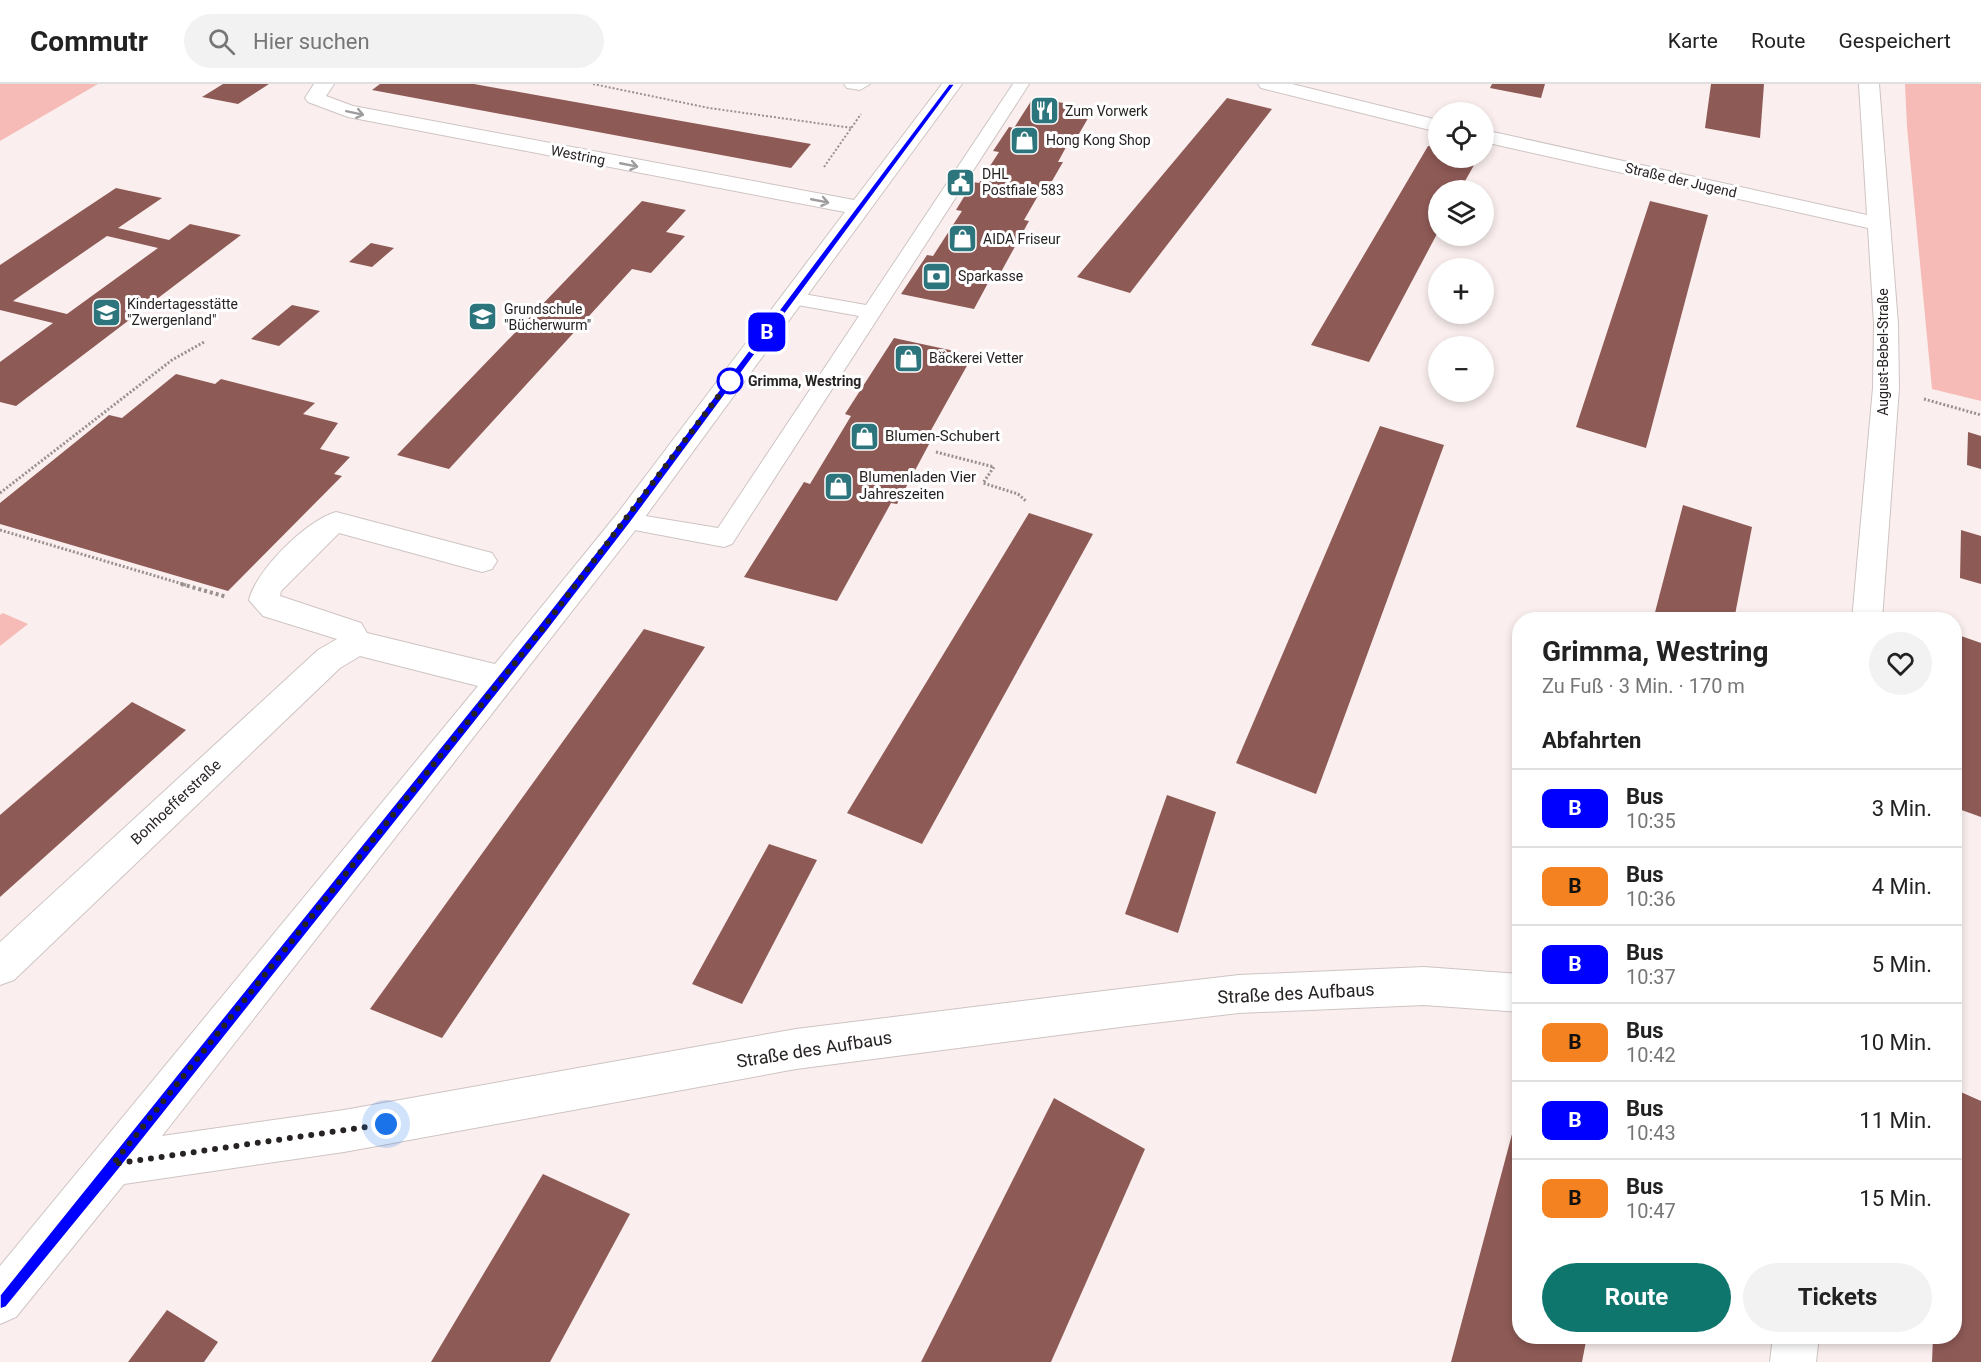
<!DOCTYPE html>
<html lang="de">
<head>
<meta charset="utf-8">
<style>
  body { margin:0; font-family:Roboto,sans-serif; background:#f2f2f2; color:#222; height:100vh; display:flex; flex-direction:column; font-size:22px; white-space:nowrap }
  * { box-sizing:border-box; margin:0 }
  p { font-size:20px; color:#767676 }
  .icon { flex:none; width:33px; height:33px; fill:none; stroke:currentColor; stroke-width:2; stroke-linecap:round; stroke-linejoin:round }
  .map { position:relative; flex:1; overflow:hidden }
  .panel { position:absolute; left:1512px; top:528px; width:450px; height:732px; display:flex; flex-direction:column; background:#fff; border-radius:24px; box-shadow:0 3px 9px #0003 }
  .panel>* { flex:none }
  .badge { padding:0 12px; border-radius:9px; font-size:21px; line-height:39px }
  .controls { position:absolute; left:1428px; top:18px; display:grid; gap:12px }
  .controls a { display:grid; place-items:center; width:66px; height:66px; border-radius:50%; background:#fff; box-shadow:0 3px 9px #0003; font-size:30px }
  .you { position:absolute; width:30px; height:30px; margin:-15px; border:4px solid #fff; border-radius:50%; background:#1a73e8; box-shadow:0 0 0 9px #1a73e833 }
  .map>.badge { position:absolute; translate:-50% -50%; box-shadow:0 0 0 3px #fff }
  h2 { padding:0 30px; font-size:22px; line-height:54px }
  .round { display:grid; place-items:center; flex:none; width:63px; height:63px; border-radius:32px; background:#f2f2f2 }
  .headline { display:flex; align-items:center; justify-content:space-between; height:102px; padding:0 30px }
  h1 { font-size:28px; font-weight:700; line-height:45px }
  .button { display:flex; gap:12px; margin-top:auto; padding:12px 30px }
  .button a { flex:1; height:69px; border-radius:36px; background:#0f766e; color:#fff; font-size:24px; font-weight:700; line-height:69px; text-align:center }
  .button a+a { background:#f2f2f2; color:#222 }
  ul { padding:0; list-style:none }
  li { display:flex; align-items:center; gap:18px; height:78px; padding:0 30px; border-top:2px solid #e0e0e0 }
  li div { flex:1 }
  li b { display:block; font-size:22px }
  li em { font-style:normal }
  li .badge { min-width:66px; font-weight:700; text-align:center }
  header { display:flex; align-items:center; gap:36px; box-sizing:border-box; height:84px; padding:0 30px; background:#fff; border-bottom:2px solid #e0e0e0 }
  header strong { font-size:28px }
  nav { display:flex; gap:33px; margin-inline-start:auto; font-size:21px }
  .search { width:420px; height:54px; background:#f2f2f2; display:flex; align-items:center; gap:15px; box-sizing:border-box; padding:0 21px; border-radius:33px; color:#767676; font-size:22px }
  .map>svg:first-child { display:block }
</style>
</head>
<body>
<header>
<strong>Commutr</strong>
<div class="search"><svg class="icon" aria-label="search" viewBox="0 0 24 24"><circle cx="10" cy="10" r="6"/><path d="M15 15l6 6"/></svg>Hier suchen</div>
<nav><a>Karte</a><a>Route</a><a>Gespeichert</a></nav>
</header>
<div class="map">
<svg width="1981" height="1278" viewBox="0 0 1981 1278">
  <rect width="100%" height="100%" fill="#faefee"/>
  <g fill="#f6bbb7">
    <path d="M0,0H98L0,57Z"/>
    <path d="M1905,0H1981V317L1932,305L1907,43Z"/>
    <path d="M3,529L28,540L0,562V531Z"/>
  </g>
  <g fill="#8e5a56" fill-rule="evenodd">
    <path d="M223,0H269L238,20L202,13Z"/>
    <path d="M380,0H474L811,60L791,84L372,6Z"/>
    <path d="M1492,0H1545L1541,14L1490,4Z"/>
    <path d="M1711,0H1764L1760,54L1705,44Z"/>
    <path d="M1033,14L1094,24L1076,55L1071,54L1058,78H1063L1044,111L1039,110L1024,136L1029,137L1001,188L995,186L974,225L901,210L927,171L933,172L962,127L956,126L973,98L979,99L999,68L993,67L1009,43L1014,44Z"/>
    <path d="M1227,14L1272,25L1130,209L1077,193Z"/>
    <path d="M1428,62L1438,64V74H1478L1460,106H1438V148L1369,278L1311,261Z"/>
    <path d="M116,104L162,114L118,144L169,156L190,140L241,151L16,322L0,318V278L53,239L0,226V181ZM107,152L158,164L67,230L13,217Z"/>
    <path d="M642,117L686,126L666,148L685,152L651,189L632,185L449,385L397,371Z"/>
    <path d="M1650,117L1708,131L1646,364L1576,343Z"/>
    <path d="M371,159L394,164L372,183L349,178Z"/>
    <path d="M292,221L320,227L279,262L251,255Z"/>
    <path d="M894,254L973,271L930,348L935,349L897,420L891,419L837,517L744,493L804,398L810,400L851,332L845,330Z"/>
    <path d="M176,290L215,300L221,295L315,319L303,330L338,339L320,365L350,373L334,390L342,392L228,507L0,440V419L109,331L122,334Z"/>
    <path d="M1380,342L1444,361L1316,710L1236,679Z"/>
    <path d="M1968,348L1981,352V385L1967,381Z"/>
    <path d="M1683,421L1752,443L1734,536H1653Z"/>
    <path d="M1029,429L1093,450L922,760L847,729Z"/>
    <path d="M1961,446L1981,452V500L1960,494Z"/>
    <path d="M644,545L705,563L442,954L370,925Z"/>
    <path d="M1961,552L1981,559V733L1956,724Z"/>
    <path d="M132,618L186,646L0,813V731Z"/>
    <path d="M1167,711L1216,728L1178,849L1125,830Z"/>
    <path d="M769,760L817,776L742,920L692,900Z"/>
    <path d="M1519,805H1520V835L1513,832Z"/>
    <path d="M1954,1005L1981,1017V1278H1932L1933,1252H1954Z"/>
    <path d="M1054,1014L1145,1065L1051,1278H921Z"/>
    <path d="M1519,1024L1520,1252H1587L1582,1278H1451Z"/>
    <path d="M543,1090L630,1130L550,1278H431Z"/>
    <path d="M167,1226L218,1258L204,1278H128Z"/>
  </g>
  <g fill="none" stroke-linecap="round" stroke-linejoin="round">
    <defs>
      <path id="lane" d="M1013,0H1029L732,460L724,463L619,443L615,437L619,431L627,429L718,444L859,232L792,220L782,214L792,208L866,221Z"/>
      <g id="street">
        <path d="M314,0H334L326,12L353,22L854,116L942,0H962L637,444L162,1052L344,1026L796,945L1128,904L1239,891L1424,883L1520,890V928L1424,921L1239,929L1128,942L796,985L344,1068L124,1100L16,1233L0,1240V1182L478,602L360,572L340,584L14,896L0,901V858L318,566L337,555L263,532L249,516C256,486 307,436 336,428L492,469L497,477L492,485L482,488L339,449L281,507L280,512L361,539L367,549L495,580L617,430L845,128L348,33L308,18L305,14Z"/>
        <path d="M844,0H870L860,6L847,4Z"/>
        <path d="M1258,0H1292L1438,36V48L1261,4Z"/>
        <path d="M1859,0H1879L1898,240L1899,304L1882,536H1852L1873,304L1874,240L1868,144L1484,58V46L1867,131Z"/>
        <path d="M1773,1252H1819L1816,1278H1770Z"/>
      </g>
    </defs>
    <use href="#lane" stroke="#cec4c3" stroke-width="2"/>
    <use href="#street" stroke="#cec4c3" stroke-width="2"/>
    <g stroke="#999190" stroke-width="2" stroke-dasharray="2 2" stroke-linecap="butt">
      <path d="M593,0L709,24L852,44"/>
      <path d="M824,83L861,30"/>
    </g>
    <g stroke="#999190" stroke-width="3" stroke-dasharray="2 2" stroke-linecap="butt">
      <path d="M1924,315L1981,331"/>
      <path d="M936,368L994,383L983,399L1018,410L1026,417"/>
      <path d="M0,409L172,276L204,258"/>
      <path d="M0,446L186,501"/>
    </g>
    <path stroke="#999190" stroke-width="4" stroke-dasharray="3 3" stroke-linecap="butt" d="M181,500L227,513"/>
    <use href="#lane" fill="#fff" fill-rule="evenodd"/>
    <use href="#street" fill="#fff" fill-rule="evenodd"/>
  </g>
  <defs><path id="oneway-shaft" d="M-6 0H5M1.5-3L5.5 0L1.5 3" fill="none" stroke-width="1.6" stroke-linecap="round" stroke-linejoin="round" transform="scale(1.5)"/></defs>
  <g stroke="#9e9c9c">
    <use href="#oneway-shaft" transform="translate(355 29) rotate(12)"/>
    <use href="#oneway-shaft" transform="translate(629 81) rotate(11)"/>
    <use href="#oneway-shaft" transform="translate(820 117) rotate(11)"/>
  </g>
  <path fill="#00f" stroke="#fff" stroke-width="1.5" d="M949,0H955L630,439L547,547L119,1085L6,1223L0,1225V1211L539,541L623,434Z"/>
  <g fill="none" stroke-linecap="round" stroke-linejoin="round">
    <path stroke="#272322" stroke-width="6" stroke-dasharray="0 10.8" d="M386,1040L113,1080L543,544L730,297"/>
  </g>
  <defs>
    <symbol id="restaurant-square" viewBox="-11 -11 22 22"><rect x="-9" y="-9" width="18" height="18" rx="4" fill="#2c757c" stroke="#fff"/><path d="M-5-6h1v4h1v-4h1v4h1v-4h1v5L-1.5 .5V6h-2V.5L-5-1ZM5-6V6H3V1.5H1.5Q1.5-4 5-6Z" fill="#fff"/></symbol>
    <symbol id="shop-square" viewBox="-11 -11 22 22"><rect x="-9" y="-9" width="18" height="18" rx="4" fill="#2c757c" stroke="#fff"/><path d="M-5-2.5h2.3a2.7 3.5 0 0 1 5.4 0H5L5.5 6h-11ZM-1.5-2.5h3a1.5 2.3 0 0 0-3 0Z" fill="#fff"/></symbol>
    <symbol id="civic-square" viewBox="-11 -11 22 22"><rect x="-9" y="-9" width="18" height="18" rx="4" fill="#2c757c" stroke="#fff"/><path d="M-.6-6.5H3V-4.5H.6V-3L4-1V1h2V6H-6V1h2V-1L-.6-3ZM-1.2 2.5V6h2.4V2.5Z" fill="#fff"/></symbol>
    <symbol id="bank-square" viewBox="-11 -11 22 22"><rect x="-9" y="-9" width="18" height="18" rx="4" fill="#2c757c" stroke="#fff"/><path d="M-6-4H6V4H-6ZM0-2.3a2.3 2.3 0 1 0 0 4.6a2.3 2.3 0 1 0 0-4.6Z" fill="#fff"/></symbol>
    <symbol id="school-square" viewBox="-11 -11 22 22"><rect x="-9" y="-9" width="18" height="18" rx="4" fill="#2c757c" stroke="#fff"/><path d="M0-5L7-2L0 1L-7-2ZM-4 1L0 2.5L4 1V4Q0 6-4 4Z" fill="#fff"/></symbol>
  </defs>
  <g fill-rule="evenodd">
    <use href="#restaurant-square" x="1028" y="10" width="33" height="33"/>
    <use href="#shop-square" x="1008" y="40" width="33" height="33"/>
    <use href="#civic-square" x="944" y="82" width="33" height="33"/>
    <use href="#shop-square" x="946" y="138" width="33" height="33"/>
    <use href="#bank-square" x="920" y="176" width="33" height="33"/>
    <use href="#school-square" x="90" y="212" width="33" height="33"/>
    <use href="#school-square" x="466" y="216" width="33" height="33"/>
    <use href="#shop-square" x="892" y="258" width="33" height="33"/>
    <use href="#shop-square" x="848" y="336" width="33" height="33"/>
    <use href="#shop-square" x="822" y="386" width="33" height="33"/>
  </g>
  <circle fill="#fff" stroke="#00f" stroke-width="3" cx="730" cy="297" r="12"/>
  <g text-anchor="middle" dominant-baseline="central" stroke-width="6" stroke-linejoin="round" paint-order="stroke">
    <g font-size="14" fill="#272322" stroke="#fff" text-anchor="start">
      <text x="1065" y="27">Zum Vorwerk</text>
      <text x="1046" y="56">Hong Kong Shop</text>
      <text x="982" y="90">DHL<tspan x="982" dy="16">Postfiale 583</tspan></text>
      <text x="983" y="155">AIDA Friseur</text>
      <text x="958" y="192">Sparkasse</text>
      <text x="127" y="220">Kindertagesstätte<tspan x="127" dy="16">"Zwergenland"</tspan></text>
      <text x="504" y="225">Grundschule<tspan x="504" dy="16">"Bücherwurm"</tspan></text>
      <text x="929" y="274">Bäckerei Vetter</text>
    </g>
    <g font-size="14" fill="#272322" stroke="#fff">
      <text transform="translate(578 71) rotate(11)">Westring</text>
      <text transform="translate(1681 96) rotate(13)">Straße der Jugend</text>
      <text transform="translate(1883 268) rotate(-90)">August-Bebel-Straße</text>
    </g>
    <g font-size="14" font-weight="bold" fill="#272322" stroke="#fff" text-anchor="start">
      <text x="748" y="297">Grimma, Westring</text>
    </g>
    <g font-size="15" fill="#272322" stroke="#fff" text-anchor="start">
      <text x="885" y="352">Blumen-Schubert</text>
      <text x="859" y="393">Blumenladen Vier<tspan x="859" dy="17">Jahreszeiten</tspan></text>
    </g>
    <g font-size="15" fill="#272322" stroke="#fff">
      <text transform="translate(176 718) rotate(-43)">Bonhoefferstraße</text>
    </g>
    <g font-size="18" fill="#272322" stroke="#fff">
      <text transform="translate(1296 909) rotate(-3)">Straße des Aufbaus</text>
      <text transform="translate(814 965) rotate(-9)">Straße des Aufbaus</text>
    </g>
  </g>
</svg>
<div class="controls">
<a><svg class="icon" aria-label="locate" viewBox="0 0 24 24"><circle cx="12" cy="12" r="6"/><path d="M12 2v4M12 18v4M2 12h4M18 12h4"/></svg></a>
<a><svg class="icon" aria-label="layers" viewBox="0 0 24 24"><path d="M12 4l9 5-9 5-9-5zM3 14l9 5 9-5"/></svg></a>
<a>+</a>
<a>−</a>
</div>
<div class="you" style="left:386px;top:1040px"></div>
<b class="badge" style="left:767px;top:248px;background:#00f;color:#fff">B</b>
<section class="panel">
<div class="headline"><div><h1>Grimma, Westring</h1><p>Zu Fuß · 3 Min. · 170 m</p></div><a class="round"><svg class="icon" aria-label="heart" viewBox="0 0 24 24"><path d="M12 20l-8-8c-3-5 5-10 8-4 3-6 11-1 8 4z"/></svg></a></div>
<h2>Abfahrten</h2>
<ul>
<li><span class="badge" style="background:#00f;color:#fff">B</span><div><b>Bus</b><p>10:35</p></div><em>3 Min.</em></li>
<li><span class="badge" style="background:#f58220;color:#111">B</span><div><b>Bus</b><p>10:36</p></div><em>4 Min.</em></li>
<li><span class="badge" style="background:#00f;color:#fff">B</span><div><b>Bus</b><p>10:37</p></div><em>5 Min.</em></li>
<li><span class="badge" style="background:#f58220;color:#111">B</span><div><b>Bus</b><p>10:42</p></div><em>10 Min.</em></li>
<li><span class="badge" style="background:#00f;color:#fff">B</span><div><b>Bus</b><p>10:43</p></div><em>11 Min.</em></li>
<li><span class="badge" style="background:#f58220;color:#111">B</span><div><b>Bus</b><p>10:47</p></div><em>15 Min.</em></li>
</ul>
<div class="button"><a>Route</a><a>Tickets</a></div>
</section>
</div>
</body>
</html>
